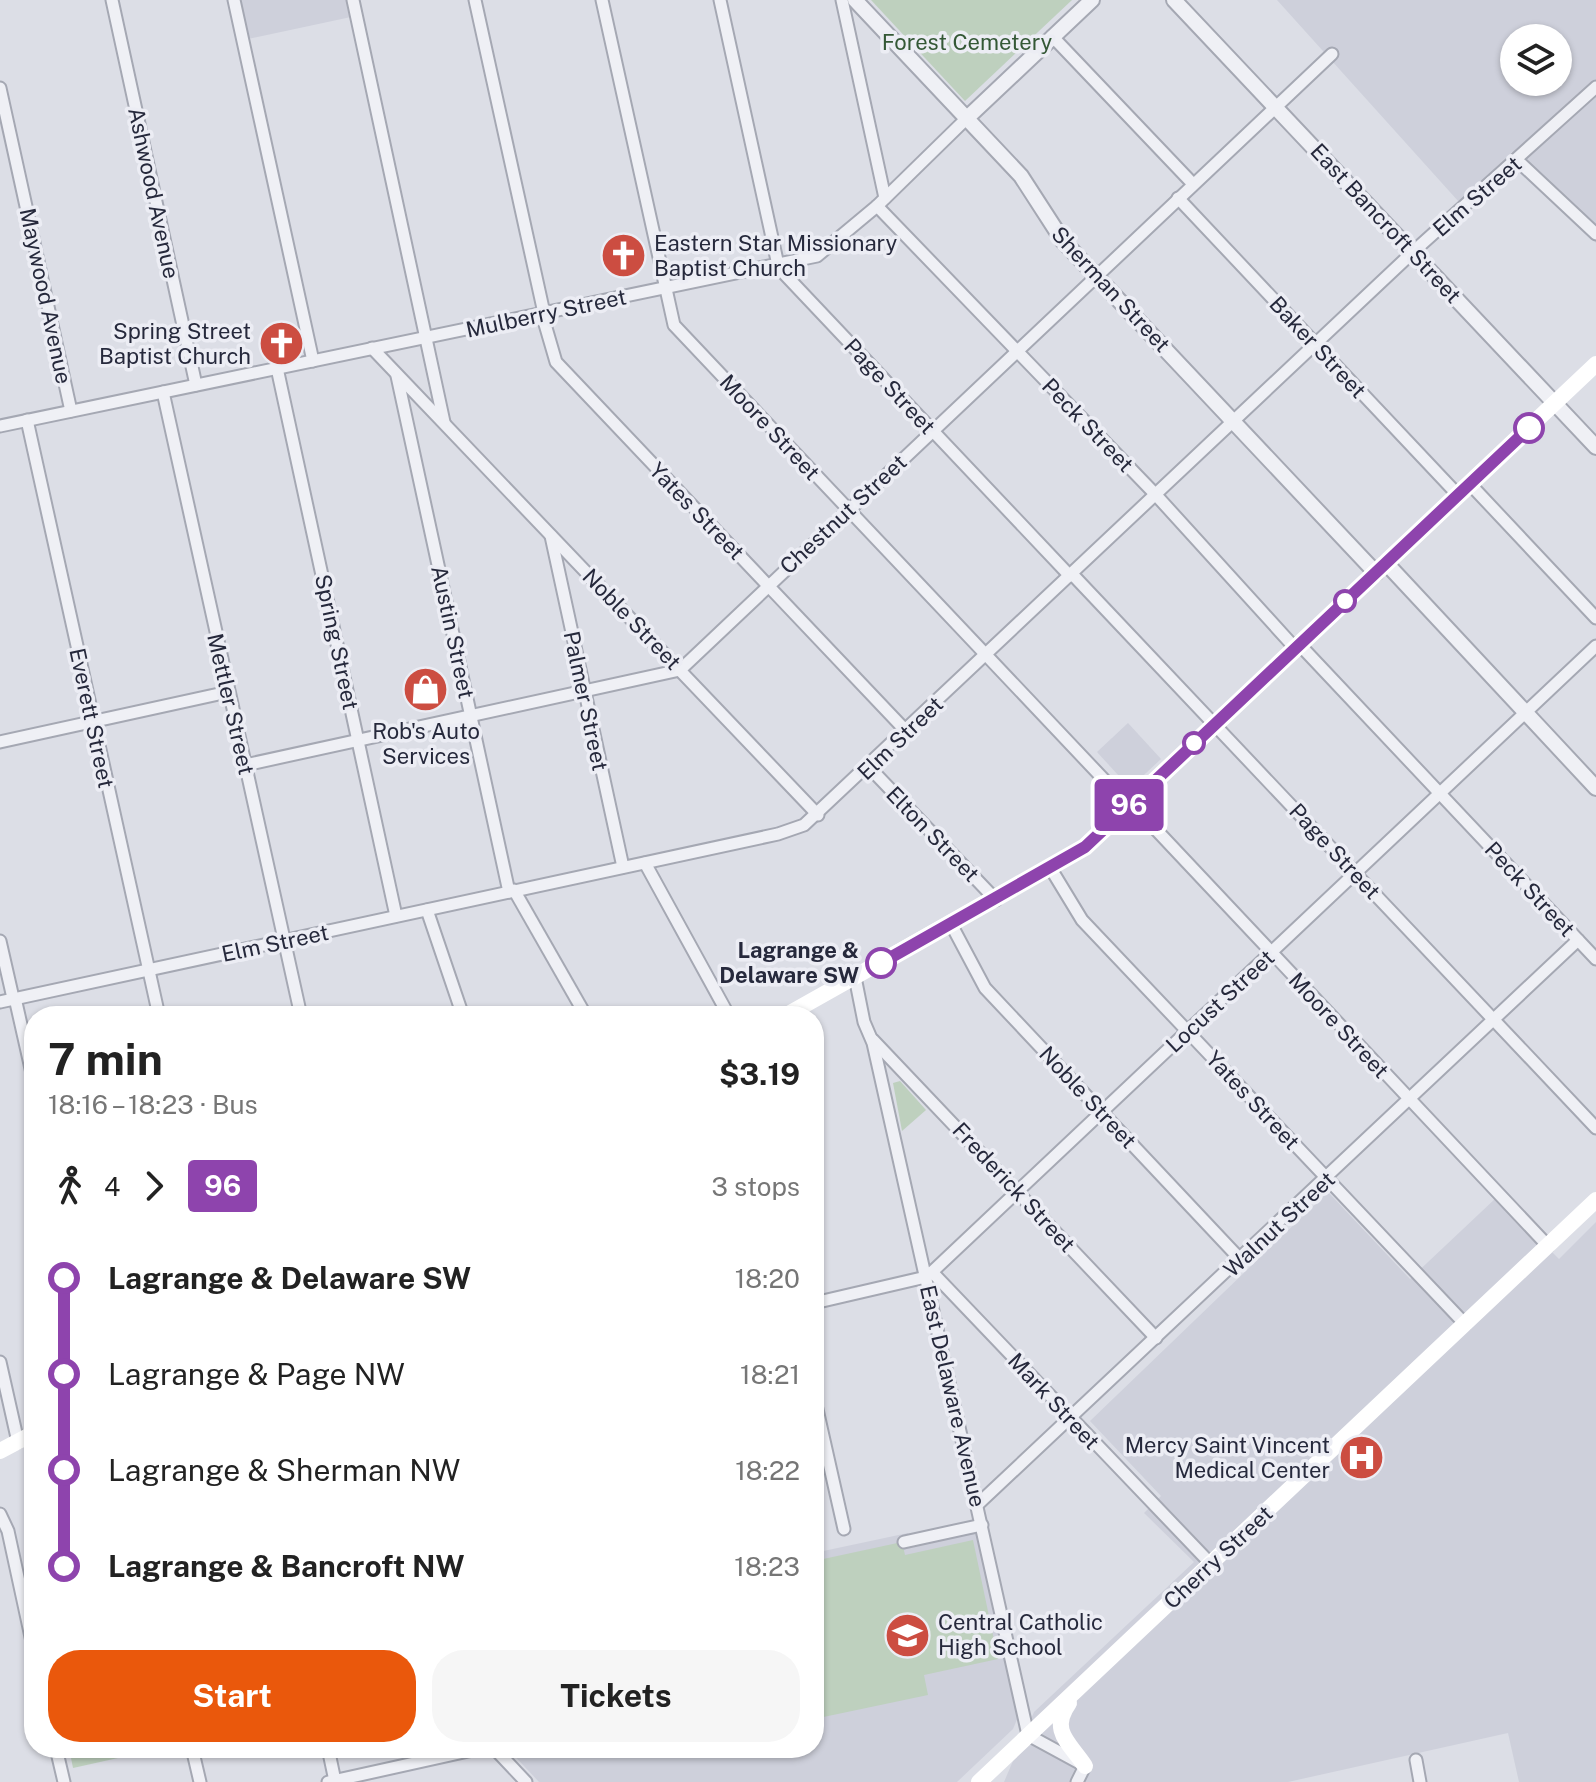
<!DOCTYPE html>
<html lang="en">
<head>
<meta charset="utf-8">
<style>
  body { margin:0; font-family:"Public Sans",sans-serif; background:#f6f6f6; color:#222; height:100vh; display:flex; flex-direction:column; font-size:30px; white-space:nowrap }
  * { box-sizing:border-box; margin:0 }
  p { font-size:26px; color:#767676 }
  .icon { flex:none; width:44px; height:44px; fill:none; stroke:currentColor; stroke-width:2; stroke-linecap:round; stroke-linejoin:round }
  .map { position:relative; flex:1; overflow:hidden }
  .side { position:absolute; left:24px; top:1006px; width:800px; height:752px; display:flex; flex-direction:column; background:#fff; border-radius:32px; box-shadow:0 2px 6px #0004 }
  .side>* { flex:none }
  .badge { padding:0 16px; border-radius:6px; font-size:28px; line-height:52px }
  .controls { position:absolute; left:1500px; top:24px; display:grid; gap:16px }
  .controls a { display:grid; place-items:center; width:72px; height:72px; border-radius:50%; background:#fff; box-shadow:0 2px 6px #0004; font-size:40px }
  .map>.badge { position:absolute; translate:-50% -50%; box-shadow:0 0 0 4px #fff }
  .legs { display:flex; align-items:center; gap:12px; height:88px; padding:0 24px; font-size:26px }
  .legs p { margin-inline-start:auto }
  .headline { display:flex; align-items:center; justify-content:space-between; height:136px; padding:0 24px }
  h1 { font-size:44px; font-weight:700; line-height:60px }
  .primary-button { display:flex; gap:16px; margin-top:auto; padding:16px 24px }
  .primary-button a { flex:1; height:92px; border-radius:32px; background:#ea580c; color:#fff; font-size:32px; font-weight:700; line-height:92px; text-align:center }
  .primary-button a+a { background:#f6f6f6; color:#222 }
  ul { padding:0 24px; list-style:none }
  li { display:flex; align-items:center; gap:28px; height:96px; font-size:30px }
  li i { display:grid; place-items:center; width:12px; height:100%; margin:0 10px; background:currentColor }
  li i::after { content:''; width:20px; height:20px; margin:-10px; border:6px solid; border-radius:50%; background:#fff }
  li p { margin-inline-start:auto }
  li:first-child i { background:linear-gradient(#0000 50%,currentColor 0) }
  li:last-child i { background:linear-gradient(currentColor 50%,#0000 0) }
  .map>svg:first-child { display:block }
</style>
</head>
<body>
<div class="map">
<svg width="1596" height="1782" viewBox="0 0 1596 1782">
  <rect width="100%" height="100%" fill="#dcdee6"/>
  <g fill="#ced0db" fill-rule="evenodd">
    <path d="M240,0H347L351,17L248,39Z"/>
    <path d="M1277,0H1596V243L1512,152L1459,202ZM1514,38H1558V82H1514Z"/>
    <path d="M1128,723L1161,759L1130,788L1097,752Z"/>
    <path d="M1328,1192L1410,1279L1497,1197L1559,1259L1596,1222V1782H1519L1508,1733L1288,1782H1004L1034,1712L1194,1562L1144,1513L1161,1496L1090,1421Z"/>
    <path d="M908,1533L912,1545L978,1533L1018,1717L1013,1729L957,1782H539L507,1748H814V1553Z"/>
  </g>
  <g fill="#bed0be">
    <path d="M871,0H1072L965,101Z"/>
    <path d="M900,1081L926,1110L902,1131L893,1083Z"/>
    <path d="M973,1540L998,1659L924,1675L928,1695L814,1719V1561L902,1542L905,1555Z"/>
    <path d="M69,1748H163L73,1768Z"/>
  </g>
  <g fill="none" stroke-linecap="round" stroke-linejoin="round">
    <defs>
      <g id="minor">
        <path d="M112,0L196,385"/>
        <path d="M234,0L313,361"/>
        <path d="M353,0L444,422"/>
        <path d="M475,0L544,313"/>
        <path d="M602,0L674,325L1128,805"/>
        <path d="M720,0L778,265"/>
        <path d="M842,0L885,198"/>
        <path d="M1052,36L1193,184"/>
        <path d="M0,88L71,411"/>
        <path d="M1517,160L1596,234"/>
        <path d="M1178,198L1458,495"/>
        <path d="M877,206L1156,495L1295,648"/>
        <path d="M776,265L1070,576"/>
        <path d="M542,314L556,362L907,732"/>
        <path d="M372,348L818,815"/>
        <path d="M277,368L396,916"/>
        <path d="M397,376L509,892"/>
        <path d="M163,392L301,1016"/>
        <path d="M27,420L159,1016"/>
        <path d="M0,426L817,256L877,206L966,119"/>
        <path d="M1470,484L1596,618"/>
        <path d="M551,536L623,867"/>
        <path d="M1073,575L1596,1128"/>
        <path d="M1299,644L1596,959"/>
        <path d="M0,742L228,692"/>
        <path d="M245,765L680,670L1332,54"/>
        <path d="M869,767L996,900"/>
        <path d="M1131,803L1548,1246"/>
        <path d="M645,863L729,1016"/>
        <path d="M1051,869L1082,920L1465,1324"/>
        <path d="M514,890L586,1016"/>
        <path d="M427,910L463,1016"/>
        <path d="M951,924L985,988L1240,1259"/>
        <path d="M0,941L13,998"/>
        <path d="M855,977L864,1022L873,1043L1028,1735L1085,1766L1077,1782"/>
        <path d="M15,998L34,1082"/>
        <path d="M0,1002L778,834L804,825L1414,251L1596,87"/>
        <path d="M873,1040L1156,1338"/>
        <path d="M932,1272L1210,1563"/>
        <path d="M814,1303L926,1277L932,1272L1596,646"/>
        <path d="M0,1362L18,1442"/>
        <path d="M814,1396L844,1529"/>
        <path d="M977,1505L1578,940"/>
        <path d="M0,1514L8,1531L34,1651"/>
        <path d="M904,1542L982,1525"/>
        <path d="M56,1748L64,1782"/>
        <path d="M192,1748L200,1782"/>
        <path d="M328,1748L335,1781"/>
        <path d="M494,1748L526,1782"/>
        <path d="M1416,1760L1420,1782"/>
        <path d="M328,1782L482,1748"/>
      </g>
      <g id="tertiary">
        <path d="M855,0L1021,176L1063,241L1376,573"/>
        <path d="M1174,0L1596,447"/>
        <path d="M966,119L1092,0"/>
        <path d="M1386,563L1596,788"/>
      </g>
    </defs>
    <use href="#minor" stroke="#a5a8b3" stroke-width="15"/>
    <use href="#tertiary" stroke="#a5a8b3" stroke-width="18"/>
    <use href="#minor" stroke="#eff0f5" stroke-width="11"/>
    <use href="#tertiary" stroke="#eff0f5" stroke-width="14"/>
    <g stroke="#fff" stroke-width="16">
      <path d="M785,1016L1085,847L1596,364"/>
      <path d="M0,1451L34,1433"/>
      <path d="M1069,1703C1049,1731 1070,1743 1085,1766"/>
      <path d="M979,1782L1596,1200"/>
    </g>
  </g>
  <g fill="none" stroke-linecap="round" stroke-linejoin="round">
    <defs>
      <path id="line-1" d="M881,963L1085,847L1529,428"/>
    </defs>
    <use href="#line-1" stroke="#fff" stroke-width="18"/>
    <use href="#line-1" stroke="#8e44ad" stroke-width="12"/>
  </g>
  <defs>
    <symbol id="church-disc" viewBox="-11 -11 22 22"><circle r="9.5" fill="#cc4d41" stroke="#ecedf4"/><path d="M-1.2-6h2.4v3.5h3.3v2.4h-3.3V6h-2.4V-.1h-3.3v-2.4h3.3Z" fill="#fff"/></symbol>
    <symbol id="shop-disc" viewBox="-11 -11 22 22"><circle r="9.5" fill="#cc4d41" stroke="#ecedf4"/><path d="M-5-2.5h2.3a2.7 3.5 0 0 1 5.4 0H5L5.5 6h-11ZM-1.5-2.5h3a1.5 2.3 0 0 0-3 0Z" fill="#fff"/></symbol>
    <symbol id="hospital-disc" viewBox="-11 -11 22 22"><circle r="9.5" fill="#cc4d41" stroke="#ecedf4"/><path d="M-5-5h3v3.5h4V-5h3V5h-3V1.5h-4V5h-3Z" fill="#fff"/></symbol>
    <symbol id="school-disc" viewBox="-11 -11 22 22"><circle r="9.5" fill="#cc4d41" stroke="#ecedf4"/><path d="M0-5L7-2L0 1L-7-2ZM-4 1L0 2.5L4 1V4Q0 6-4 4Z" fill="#fff"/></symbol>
  </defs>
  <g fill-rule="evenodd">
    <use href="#church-disc" x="598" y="230" width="51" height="51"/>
    <use href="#church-disc" x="256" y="318" width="51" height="51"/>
    <use href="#shop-disc" x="400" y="664" width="51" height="51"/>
    <use href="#hospital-disc" x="1336" y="1432" width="51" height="51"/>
    <use href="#school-disc" x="882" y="1610" width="51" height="51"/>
  </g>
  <g fill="#fff" stroke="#8e44ad" stroke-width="4">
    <circle cx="1529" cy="428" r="14"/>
    <circle cx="1345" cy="601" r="10"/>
    <circle cx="1194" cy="743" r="10"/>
    <circle cx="881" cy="963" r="14"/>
  </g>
  <g text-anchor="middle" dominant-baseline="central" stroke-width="7" stroke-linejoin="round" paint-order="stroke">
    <g font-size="22" fill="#345836" stroke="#ecedf4">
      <text x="967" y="42">Forest Cemetery</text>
    </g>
    <g font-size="22" fill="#26293c" stroke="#ecedf4">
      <text transform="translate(154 193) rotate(78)">Ashwood Avenue</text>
      <text transform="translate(1477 196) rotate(-41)">Elm Street</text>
      <text transform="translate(1386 223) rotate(47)">East Bancroft Street</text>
      <text transform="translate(1111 289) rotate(47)">Sherman Street</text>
      <text transform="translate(46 296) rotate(78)">Maywood Avenue</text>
      <text transform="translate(546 313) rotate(-12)">Mulberry Street</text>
      <text transform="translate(1318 347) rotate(47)">Baker Street</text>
      <text transform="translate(890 386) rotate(47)">Page Street</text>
      <text transform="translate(1088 425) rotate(46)">Peck Street</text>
      <text transform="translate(770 427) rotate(47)">Moore Street</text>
      <text transform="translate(697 511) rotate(46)">Yates Street</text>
      <text transform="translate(843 514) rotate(-43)">Chestnut Street</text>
      <text transform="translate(632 619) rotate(46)">Noble Street</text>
      <text transform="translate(453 632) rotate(78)">Austin Street</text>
      <text transform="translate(337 642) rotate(78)">Spring Street</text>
      <text transform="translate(586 701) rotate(78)">Palmer Street</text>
      <text transform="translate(231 704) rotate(77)">Mettler Street</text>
      <text transform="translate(92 718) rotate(78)">Everett Street</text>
      <text transform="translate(900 738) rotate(-44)">Elm Street</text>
      <text transform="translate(933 834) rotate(46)">Elton Street</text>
      <text transform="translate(1335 851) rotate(47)">Page Street</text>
      <text transform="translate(1530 889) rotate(47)">Peck Street</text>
      <text transform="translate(275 943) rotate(-12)">Elm Street</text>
      <text transform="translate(1220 1001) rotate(-43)">Locust Street</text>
      <text transform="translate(1339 1025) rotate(47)">Moore Street</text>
      <text transform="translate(1088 1097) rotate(47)">Noble Street</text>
      <text transform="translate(1253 1100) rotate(47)">Yates Street</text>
      <text transform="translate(1014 1187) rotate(47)">Frederick Street</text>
      <text transform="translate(1279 1224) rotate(-43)">Walnut Street</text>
      <text transform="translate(953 1396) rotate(77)">East Delaware Avenue</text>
      <text transform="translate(1054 1401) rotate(47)">Mark Street</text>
      <text transform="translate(1218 1557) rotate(-43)">Cherry Street</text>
    </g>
    <g font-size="22" fill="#26293c" stroke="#ecedf4" text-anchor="start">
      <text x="654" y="243">Eastern Star Missionary<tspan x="654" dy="25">Baptist Church</tspan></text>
      <text x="251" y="331" text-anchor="end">Spring Street<tspan x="251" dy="25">Baptist Church</tspan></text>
      <text x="426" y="731" text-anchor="middle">Rob's Auto<tspan x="426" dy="25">Services</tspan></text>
      <text x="1330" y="1445" text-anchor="end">Mercy Saint Vincent<tspan x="1330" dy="25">Medical Center</tspan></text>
      <text x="938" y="1622">Central Catholic<tspan x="938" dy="25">High School</tspan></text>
    </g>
    <g font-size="22" font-weight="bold" fill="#26293c" stroke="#ecedf4" text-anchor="end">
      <text x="859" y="950">Lagrange &amp;<tspan x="859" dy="25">Delaware SW</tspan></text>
    </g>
  </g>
</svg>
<div class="controls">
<a><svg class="icon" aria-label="layers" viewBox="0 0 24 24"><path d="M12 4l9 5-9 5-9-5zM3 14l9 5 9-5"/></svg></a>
</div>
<b class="badge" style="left:1129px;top:805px;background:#8e44ad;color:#fff">96</b>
<section class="side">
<div class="headline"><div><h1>7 min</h1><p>18:16 – 18:23 · Bus</p></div><b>$3.19</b></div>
<div class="legs"><svg class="icon" aria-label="walk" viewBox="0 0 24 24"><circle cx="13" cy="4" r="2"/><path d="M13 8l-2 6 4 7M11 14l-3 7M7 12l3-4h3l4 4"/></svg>4<svg class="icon" aria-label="forward" viewBox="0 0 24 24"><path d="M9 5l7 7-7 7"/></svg><b class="badge" style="background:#8e44ad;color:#fff">96</b><p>3 stops</p></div>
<ul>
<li><i style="color:#8e44ad"></i><b>Lagrange &amp; Delaware SW</b><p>18:20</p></li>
<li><i style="color:#8e44ad"></i><span>Lagrange &amp; Page NW</span><p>18:21</p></li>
<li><i style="color:#8e44ad"></i><span>Lagrange &amp; Sherman NW</span><p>18:22</p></li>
<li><i style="color:#8e44ad"></i><b>Lagrange &amp; Bancroft NW</b><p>18:23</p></li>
</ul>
<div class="primary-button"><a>Start</a><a>Tickets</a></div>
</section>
</div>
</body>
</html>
